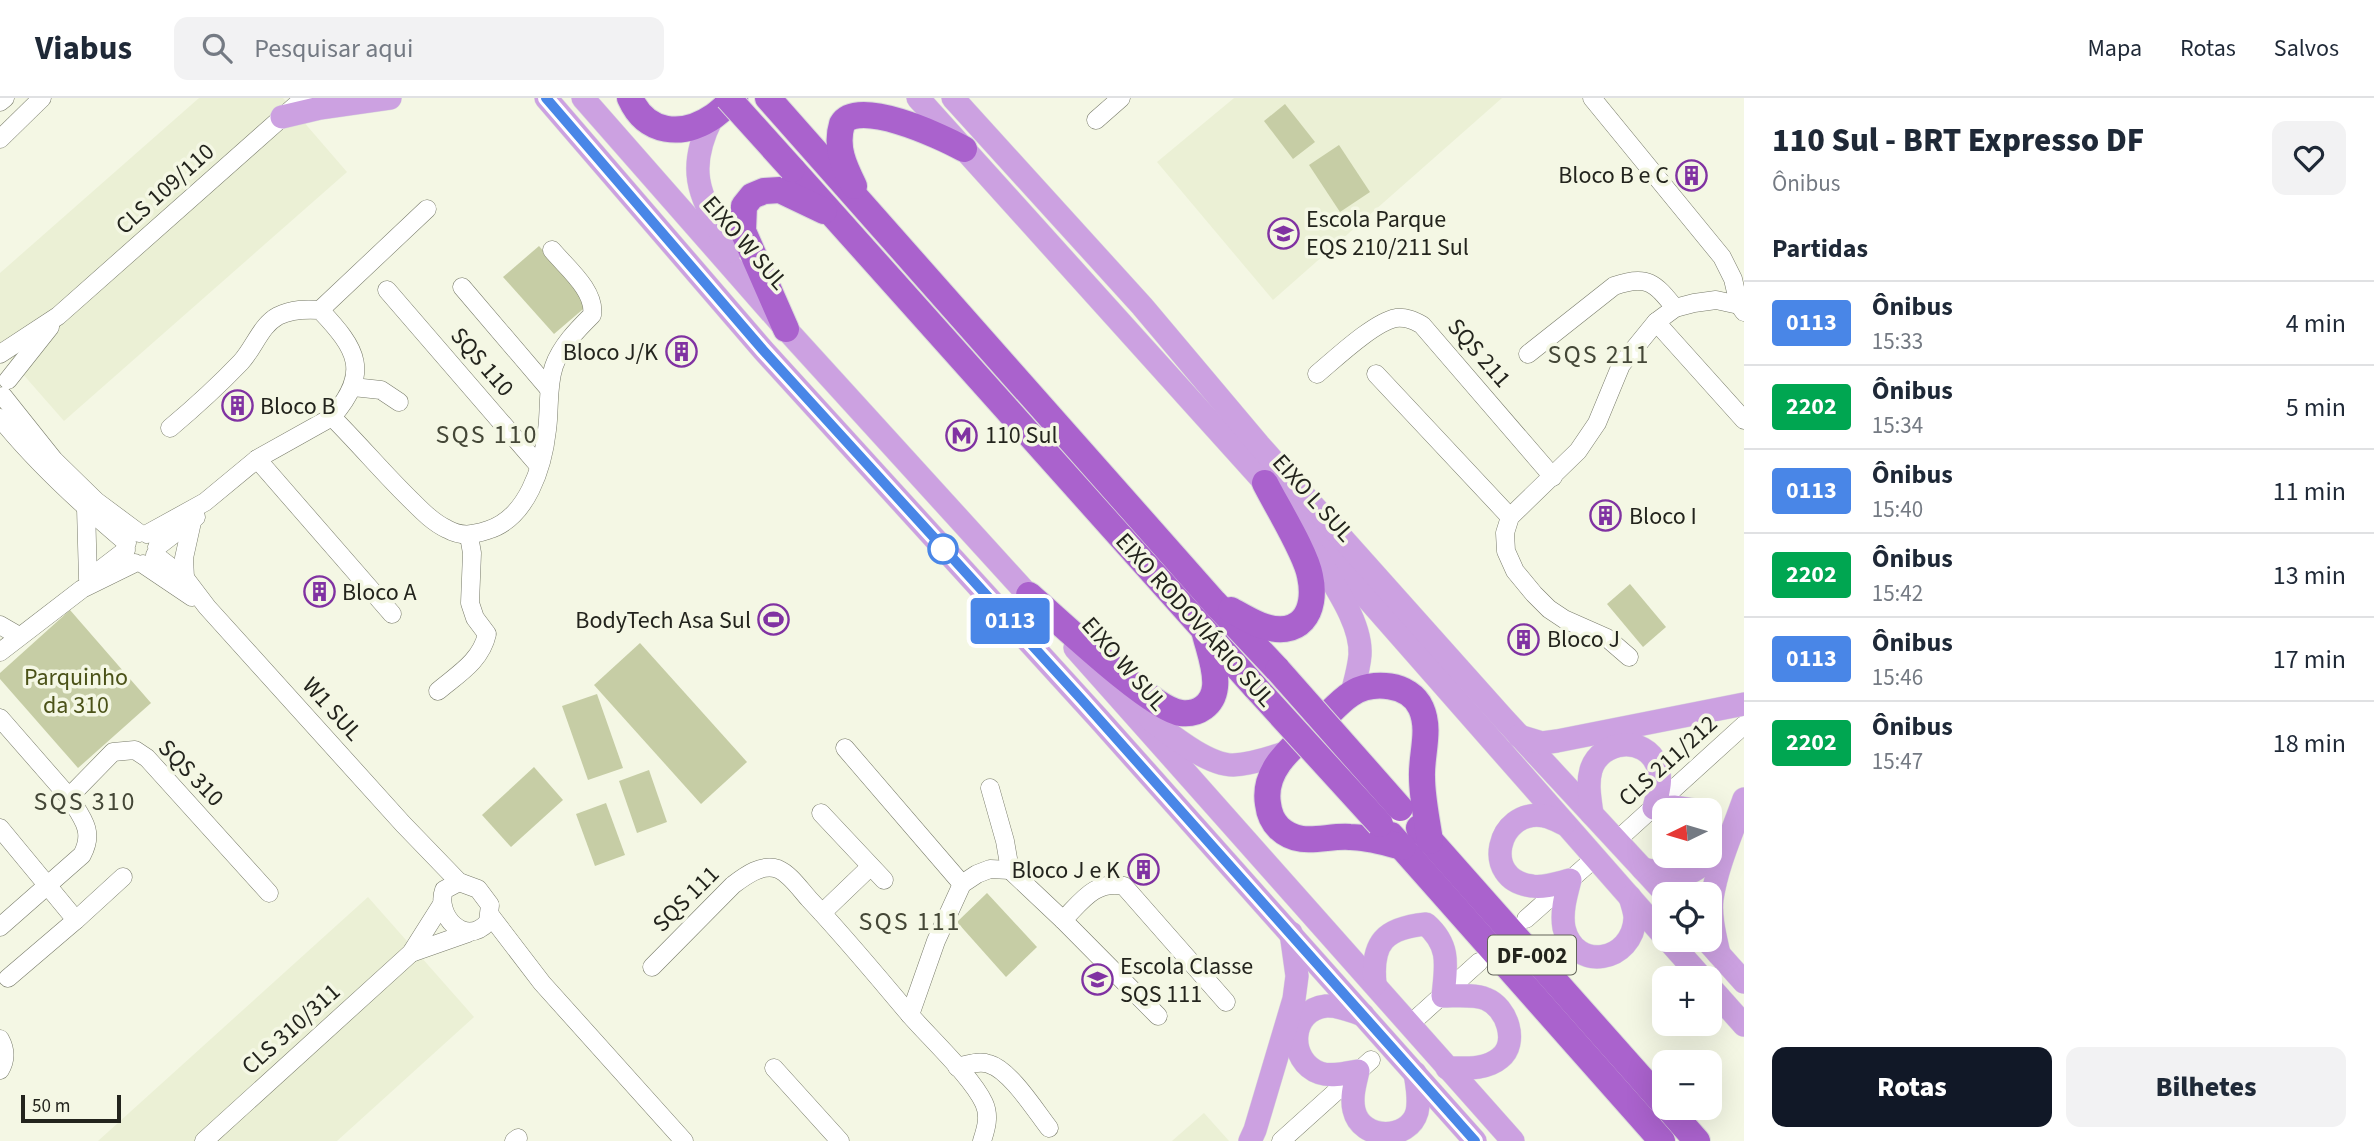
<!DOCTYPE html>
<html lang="pt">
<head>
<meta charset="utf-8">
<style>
  body { margin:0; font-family:"Source Sans 3",sans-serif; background:#f2f2f3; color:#1f2937; height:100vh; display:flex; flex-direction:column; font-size:26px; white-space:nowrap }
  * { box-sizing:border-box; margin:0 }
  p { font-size:23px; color:#747a83 }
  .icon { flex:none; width:38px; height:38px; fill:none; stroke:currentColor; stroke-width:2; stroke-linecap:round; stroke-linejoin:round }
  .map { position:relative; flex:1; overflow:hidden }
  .sheet { display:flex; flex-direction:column; background:#fff; width:630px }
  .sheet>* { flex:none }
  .badge { padding:0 14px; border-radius:5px; font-size:24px; line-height:46px }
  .needle { width:46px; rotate:265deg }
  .tools { position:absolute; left:1652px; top:700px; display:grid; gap:14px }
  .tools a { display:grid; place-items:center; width:70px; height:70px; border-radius:14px; background:#fff; box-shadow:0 7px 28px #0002; font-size:35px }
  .scale { position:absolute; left:21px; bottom:18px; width:100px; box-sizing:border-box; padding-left:7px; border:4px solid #23241d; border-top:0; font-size:19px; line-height:24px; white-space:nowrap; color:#23241d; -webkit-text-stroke:5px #f4f7e4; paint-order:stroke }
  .map>.badge { position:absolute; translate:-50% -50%; box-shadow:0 0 0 4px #fff }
  h2 { padding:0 28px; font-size:26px; line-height:63px }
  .round { display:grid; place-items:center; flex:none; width:74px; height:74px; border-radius:14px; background:#f2f2f3 }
  .summary { display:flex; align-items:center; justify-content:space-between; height:119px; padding:0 28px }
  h1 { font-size:33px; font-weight:800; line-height:52px }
  .cta { display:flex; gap:14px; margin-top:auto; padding:14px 28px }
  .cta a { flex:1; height:80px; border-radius:14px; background:#111827; color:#fff; font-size:28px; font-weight:800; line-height:80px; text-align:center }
  .cta a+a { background:#f2f2f3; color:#1f2937 }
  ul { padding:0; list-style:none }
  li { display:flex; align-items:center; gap:21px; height:84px; padding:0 28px; border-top:2px solid #e0e1e3 }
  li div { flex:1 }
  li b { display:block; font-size:26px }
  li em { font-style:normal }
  li .badge { min-width:77px; font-weight:700; text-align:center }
  header { display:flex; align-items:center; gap:42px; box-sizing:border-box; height:98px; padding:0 35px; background:#fff; border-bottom:2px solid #e0e1e3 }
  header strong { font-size:33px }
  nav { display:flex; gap:38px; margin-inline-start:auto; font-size:24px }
  .search { width:490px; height:63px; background:#f2f2f3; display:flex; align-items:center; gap:18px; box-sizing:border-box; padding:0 24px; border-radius:14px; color:#747a83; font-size:26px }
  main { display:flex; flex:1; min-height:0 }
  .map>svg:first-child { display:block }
</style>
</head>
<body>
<header>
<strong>Viabus</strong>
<div class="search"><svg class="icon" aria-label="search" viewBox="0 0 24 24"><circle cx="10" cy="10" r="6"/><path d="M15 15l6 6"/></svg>Pesquisar aqui</div>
<nav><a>Mapa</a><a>Rotas</a><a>Salvos</a></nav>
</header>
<main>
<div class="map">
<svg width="1744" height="1043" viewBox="0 0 1744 1043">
  <rect width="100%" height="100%" fill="#f4f7e4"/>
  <g fill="#ebf0d5">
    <path d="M199,0H283L347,74L64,323L0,250V175Z"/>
    <path d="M1234,0H1502L1273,202L1157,64Z"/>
    <path d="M368,799L474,919L337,1043H98Z"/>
    <path d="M1204,1015L1229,1043H1172Z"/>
  </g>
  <g fill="#c6cda5">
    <path d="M1285,6L1315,44L1293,61L1264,23Z"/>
    <path d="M1339,47L1370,94L1340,114L1309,67Z"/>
    <path d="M539,148L589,206L554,236L503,179Z"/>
    <path d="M1630,486L1666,529L1643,549L1607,506Z"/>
    <path d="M70,512L151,605L78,670L0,581V575Z"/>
    <path d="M640,545L747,664L701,706L594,587Z"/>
    <path d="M597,596L623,670L588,682L562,608Z"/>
    <path d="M534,669L563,702L511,749L482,717Z"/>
    <path d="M649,672L667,724L637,735L619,683Z"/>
    <path d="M606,705L625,757L595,768L576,716Z"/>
    <path d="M987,795L1037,849L1006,879L957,824Z"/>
  </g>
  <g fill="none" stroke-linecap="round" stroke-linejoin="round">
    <defs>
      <g id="minor">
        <path d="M1592,0L1722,159L1733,181L1739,207"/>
        <path d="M0,4L5,0"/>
        <path d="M1096,22L1121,0"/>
        <path d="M0,41L42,0"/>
        <path d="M462,189L549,291"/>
        <path d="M387,192L539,368"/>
        <path d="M320,212L427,111"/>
        <path d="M1656,224L1744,322"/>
        <path d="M0,256L58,218L304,0"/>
        <path d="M1528,256L1614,188C1647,176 1655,185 1675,210"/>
        <path d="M1317,276C1335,261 1374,224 1396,220C1406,219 1413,222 1422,227L1553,379"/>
        <path d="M1376,276L1510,419"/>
        <path d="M8,282L50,229"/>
        <path d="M353,289L381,292L399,304"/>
        <path d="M3,298L54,362L96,403L139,435"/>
        <path d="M0,320C37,366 82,407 127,445"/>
        <path d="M170,330C195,309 219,287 241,264C254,250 261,227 278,218C292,211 306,211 320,212C357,251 371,274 332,319"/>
        <path d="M257,361L392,516"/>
        <path d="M86,410L88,481"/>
        <path d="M147,436L205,404L257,361L332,319C360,347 385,377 413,404C423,414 434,425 447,431C461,439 473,437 488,432C527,420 543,369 547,332C550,311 547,289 554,268C561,248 577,232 592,217C596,193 566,169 552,152"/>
        <path d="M157,449L196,419"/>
        <path d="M155,457L185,480L207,509L403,726L459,784"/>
        <path d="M143,466L192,499"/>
        <path d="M96,475L126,452"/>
        <path d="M185,480L184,460L192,424"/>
        <path d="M0,527L19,538"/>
        <path d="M0,554L82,491L135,465"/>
        <path d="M1629,559L1607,540L1564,521L1549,511L1534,496L1515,473L1506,453L1505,435L1510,419L1578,353L1597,325L1621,267L1656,224L1675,210L1694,205L1716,202L1739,207L1744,214"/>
        <path d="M438,593C458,576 481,563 487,536L475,520L470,505L472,455L469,438"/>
        <path d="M0,620L69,699L113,654L135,652L147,660L269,795"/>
        <path d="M845,650L962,786"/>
        <path d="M990,690L1005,743L1010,772L1063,822"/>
        <path d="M821,715L884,782"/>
        <path d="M0,730L76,822L8,880"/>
        <path d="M1625,735L1744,627"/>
        <path d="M459,784L478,791L490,807L488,824C465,850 435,817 444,792Z"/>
        <path d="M822,815L870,769"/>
        <path d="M490,817L542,885L684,1043"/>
        <path d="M1526,821L1587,767"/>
        <path d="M76,822L123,779"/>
        <path d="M0,829L82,757C95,733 82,720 69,699"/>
        <path d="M411,855L468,835"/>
        <path d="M652,869L733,787C745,778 762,765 778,771C790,776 800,791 809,801C844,838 877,878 910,917"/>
        <path d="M1158,918L1063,822C1082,803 1095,782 1124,788L1226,904"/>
        <path d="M1418,919L1479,864"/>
        <path d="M0,941C6,952 6,962 0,972"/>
        <path d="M957,969C967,967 979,962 989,966C1010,972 1035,1012 1049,1030"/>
        <path d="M774,970L840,1043"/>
        <path d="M204,1043L411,855L442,806"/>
        <path d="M514,1043L518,1040"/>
        <path d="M982,1043C986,1031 990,1018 984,1005C972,979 930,940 910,917L936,843L962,786L977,776L990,771L1010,772"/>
        <path d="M1281,1043L1371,962"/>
      </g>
      <g id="major">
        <path d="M546,0L763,252L1099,621L1475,1043"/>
        <path d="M583,0L786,231L1041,511"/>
        <path d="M918,0L1295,418L1664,838"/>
        <path d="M953,0L1142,208L1259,347L1502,619L1666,796"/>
        <path d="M282,19L320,10L390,0"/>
        <path d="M712,20C683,77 703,101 730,153"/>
        <path d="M1317,458C1333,486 1362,525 1360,557C1359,570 1355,583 1352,595"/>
        <path d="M1075,550L1513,1043"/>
        <path d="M1151,622C1170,636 1207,667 1233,667C1252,666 1270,660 1287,654"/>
        <path d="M1519,638L1542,645L1557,643L1744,606"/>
        <path d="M1592,716C1590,701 1587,686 1591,672C1600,642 1645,637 1657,667C1663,681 1657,697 1654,710L1675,709L1695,712"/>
        <path d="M1564,726C1558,723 1551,719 1544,718C1497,710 1480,782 1532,788C1544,790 1558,785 1570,782C1566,797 1561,814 1564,830C1575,875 1633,864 1635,820C1635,814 1632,806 1630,799"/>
        <path d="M1710,728L1713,747L1710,756"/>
        <path d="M1643,771C1670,776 1692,784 1709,758"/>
        <path d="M1668,842L1702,880"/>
        <path d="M1709,845L1744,884"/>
        <path d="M1719,856C1715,838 1710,819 1712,801C1717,767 1733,733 1744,701"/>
        <path d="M1375,886C1371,844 1385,830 1426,826C1451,848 1446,868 1443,898C1456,898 1474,896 1486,901C1507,909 1519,945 1500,960C1486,972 1465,970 1447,970"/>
        <path d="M1710,889L1744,927"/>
        <path d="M1363,917C1351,913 1339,907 1326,908C1289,912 1287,963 1320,975C1331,979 1347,975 1358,973C1355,986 1351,999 1354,1012C1361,1043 1409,1043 1417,1014C1420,1001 1417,988 1415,975"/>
        <path d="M1250,1043L1255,1032L1294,901L1297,878L1291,835"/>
      </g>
      <g id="highway">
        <path d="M630,0C646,36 682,40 714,18C721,13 728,6 735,0"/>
        <path d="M768,0L1214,504L1278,572"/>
        <path d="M792,71L1256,590"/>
        <path d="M854,88C844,68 835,49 842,26C857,0 939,37 964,51"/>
        <path d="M786,231L743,133L744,108L752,98L764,93L780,92L824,113"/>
        <path d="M1029,497C1056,520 1151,611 1181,615C1198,617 1213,607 1215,589C1217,573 1209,552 1205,536"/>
        <path d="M1231,512C1240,517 1250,523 1260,527C1299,542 1318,515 1310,478C1306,455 1277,409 1265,385"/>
        <path d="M1419,730L1664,1006"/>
        <path d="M1391,737L1662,1043"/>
        <path d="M1403,749C1386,745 1368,739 1350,739C1325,737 1300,750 1279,730C1273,724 1269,715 1268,706C1262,670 1296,646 1319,625C1329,616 1340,603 1351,596C1372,582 1410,585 1421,610C1431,632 1421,657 1422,679C1422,700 1427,722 1430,743"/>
        <path d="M1668,1010L1697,1043"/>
      </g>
    </defs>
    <use href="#minor" stroke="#787b6a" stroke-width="19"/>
    <use href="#major" stroke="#dcdcdb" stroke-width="24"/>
    <use href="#highway" stroke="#dcdcdb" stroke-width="28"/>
    <use href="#minor" stroke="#fff" stroke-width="18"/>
    <use href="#major" stroke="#cca1e1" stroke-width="23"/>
    <use href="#highway" stroke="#aa62cd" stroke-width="26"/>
    <defs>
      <g id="highway-bridge">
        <path d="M728,0L792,71"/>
        <path d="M1278,572L1400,710"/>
        <path d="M1256,590L1380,726"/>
      </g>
    </defs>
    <use href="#highway-bridge" stroke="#dcdcdb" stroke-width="28" stroke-linecap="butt"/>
    <use href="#highway-bridge" stroke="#aa62cd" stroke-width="26"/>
  </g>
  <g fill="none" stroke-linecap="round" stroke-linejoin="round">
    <defs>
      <path id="line" d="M546,0L763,252L1082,602L1475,1043"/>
    </defs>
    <use href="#line" stroke="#fff" stroke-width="16"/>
    <use href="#line" stroke="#4986e7" stroke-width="10"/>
  </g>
  <defs>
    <symbol id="building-ring" viewBox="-11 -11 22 22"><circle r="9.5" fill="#f4f7e4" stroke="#8032a2" stroke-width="1.5"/><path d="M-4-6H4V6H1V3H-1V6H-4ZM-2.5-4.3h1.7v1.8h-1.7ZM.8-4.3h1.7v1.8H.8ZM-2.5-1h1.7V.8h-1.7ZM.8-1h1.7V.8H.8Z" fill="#8032a2"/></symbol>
    <symbol id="school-ring" viewBox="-11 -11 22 22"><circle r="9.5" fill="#f4f7e4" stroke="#8032a2" stroke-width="1.5"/><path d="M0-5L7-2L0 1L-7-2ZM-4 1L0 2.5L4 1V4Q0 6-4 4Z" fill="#8032a2"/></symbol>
    <symbol id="metro-ring" viewBox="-11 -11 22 22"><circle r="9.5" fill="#f4f7e4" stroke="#8032a2" stroke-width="1.5"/><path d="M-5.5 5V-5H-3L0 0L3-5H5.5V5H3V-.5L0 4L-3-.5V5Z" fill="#8032a2"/></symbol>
    <symbol id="stadium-ring" viewBox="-11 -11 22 22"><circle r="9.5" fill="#f4f7e4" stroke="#8032a2" stroke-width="1.5"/><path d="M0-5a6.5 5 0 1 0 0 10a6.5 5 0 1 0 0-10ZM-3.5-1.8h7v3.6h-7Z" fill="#8032a2"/></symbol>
  </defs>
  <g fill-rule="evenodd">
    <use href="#building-ring" x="1674" y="60" width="35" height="35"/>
    <use href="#school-ring" x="1266" y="118" width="35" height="35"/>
    <use href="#building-ring" x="664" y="236" width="35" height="35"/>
    <use href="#building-ring" x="220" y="290" width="35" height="35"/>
    <use href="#metro-ring" x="944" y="320" width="35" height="35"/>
    <use href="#building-ring" x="1588" y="400" width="35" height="35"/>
    <use href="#building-ring" x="302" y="476" width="35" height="35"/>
    <use href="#stadium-ring" x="756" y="504" width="35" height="35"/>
    <use href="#building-ring" x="1506" y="524" width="35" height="35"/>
    <use href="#building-ring" x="1126" y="754" width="35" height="35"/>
    <use href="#school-ring" x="1080" y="864" width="35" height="35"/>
  </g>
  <circle fill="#fff" stroke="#4986e7" stroke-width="3.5" cx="943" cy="451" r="14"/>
  <g text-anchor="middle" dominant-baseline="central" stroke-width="7" stroke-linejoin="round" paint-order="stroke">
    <rect fill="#f4f7e4" stroke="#626359" stroke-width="2" x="1488" y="837.5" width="88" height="39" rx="5"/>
    <g font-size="23" font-weight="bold" fill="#23241d">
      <text x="1532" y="857">DF-002</text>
    </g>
    <g font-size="24" fill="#23241d" stroke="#f4f7e4" text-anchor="start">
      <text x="1669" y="77" text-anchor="end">Bloco B e C</text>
      <text x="1306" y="121">Escola Parque<tspan x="1306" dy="28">EQS 210/211 Sul</tspan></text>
      <text x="658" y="254" text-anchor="end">Bloco J/K</text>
      <text x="260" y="308">Bloco B</text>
      <text x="985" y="337">110 Sul</text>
      <text x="1629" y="418">Bloco I</text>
      <text x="342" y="494">Bloco A</text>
      <text x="751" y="522" text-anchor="end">BodyTech Asa Sul</text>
      <text x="1547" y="541">Bloco J</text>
      <text x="1120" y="772" text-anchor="end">Bloco J e K</text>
      <text x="1120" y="868">Escola Classe<tspan x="1120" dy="28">SQS 111</tspan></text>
    </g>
    <g font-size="24" fill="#23241d" stroke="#f4f7e4">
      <text transform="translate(165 91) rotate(-42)">CLS 109/110</text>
      <text transform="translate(745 145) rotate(49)">EIXO W SUL</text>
      <text transform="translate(1479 255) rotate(49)">SQS 211</text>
      <text transform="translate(482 264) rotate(49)">SQS 110</text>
      <text transform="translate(1313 400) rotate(48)">EIXO L SUL</text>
      <text transform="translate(1195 522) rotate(48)">EIXO RODOVIÁRIO SUL</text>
      <text transform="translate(1124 566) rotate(49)">EIXO W SUL</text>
      <text transform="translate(332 611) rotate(48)">W1 SUL</text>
      <text transform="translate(1668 663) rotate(-42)">CLS 211/212</text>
      <text transform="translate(191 675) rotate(46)">SQS 310</text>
      <text transform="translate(686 801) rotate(-45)">SQS 111</text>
      <text transform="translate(291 931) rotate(-42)">CLS 310/311</text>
    </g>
    <g font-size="24" fill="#4b5218" stroke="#f4f7e4">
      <text x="76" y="579">Parquinho<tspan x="76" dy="28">da 310</tspan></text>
    </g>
    <g font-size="26" letter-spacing="2" fill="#444737" stroke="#f4f7e4">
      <text x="1599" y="256">SQS 211</text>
      <text x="487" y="336">SQS 110</text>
      <text x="85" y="703">SQS 310</text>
      <text x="910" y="823">SQS 111</text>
    </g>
  </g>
</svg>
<div class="tools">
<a><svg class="needle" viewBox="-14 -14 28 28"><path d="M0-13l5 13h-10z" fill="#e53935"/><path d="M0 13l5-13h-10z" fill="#747a83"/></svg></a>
<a><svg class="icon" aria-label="locate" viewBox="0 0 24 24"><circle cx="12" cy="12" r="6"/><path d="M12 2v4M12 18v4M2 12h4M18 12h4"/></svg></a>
<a>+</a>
<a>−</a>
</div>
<div class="scale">50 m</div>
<b class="badge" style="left:1010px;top:523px;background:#4986e7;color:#fff">0113</b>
</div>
<section class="sheet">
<div class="summary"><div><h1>110 Sul - BRT Expresso DF</h1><p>Ônibus</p></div><a class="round"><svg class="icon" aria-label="heart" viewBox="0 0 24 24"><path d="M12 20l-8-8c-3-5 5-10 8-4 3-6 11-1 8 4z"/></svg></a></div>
<h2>Partidas</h2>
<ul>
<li><span class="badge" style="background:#4986e7;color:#fff">0113</span><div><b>Ônibus</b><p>15:33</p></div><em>4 min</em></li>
<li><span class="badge" style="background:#00a651;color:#fff">2202</span><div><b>Ônibus</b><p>15:34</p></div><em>5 min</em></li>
<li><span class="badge" style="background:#4986e7;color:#fff">0113</span><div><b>Ônibus</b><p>15:40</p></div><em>11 min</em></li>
<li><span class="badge" style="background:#00a651;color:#fff">2202</span><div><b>Ônibus</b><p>15:42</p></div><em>13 min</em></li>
<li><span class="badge" style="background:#4986e7;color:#fff">0113</span><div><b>Ônibus</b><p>15:46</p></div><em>17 min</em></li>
<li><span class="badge" style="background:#00a651;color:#fff">2202</span><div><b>Ônibus</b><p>15:47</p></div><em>18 min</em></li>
</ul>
<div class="cta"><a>Rotas</a><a>Bilhetes</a></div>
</section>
</main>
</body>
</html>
